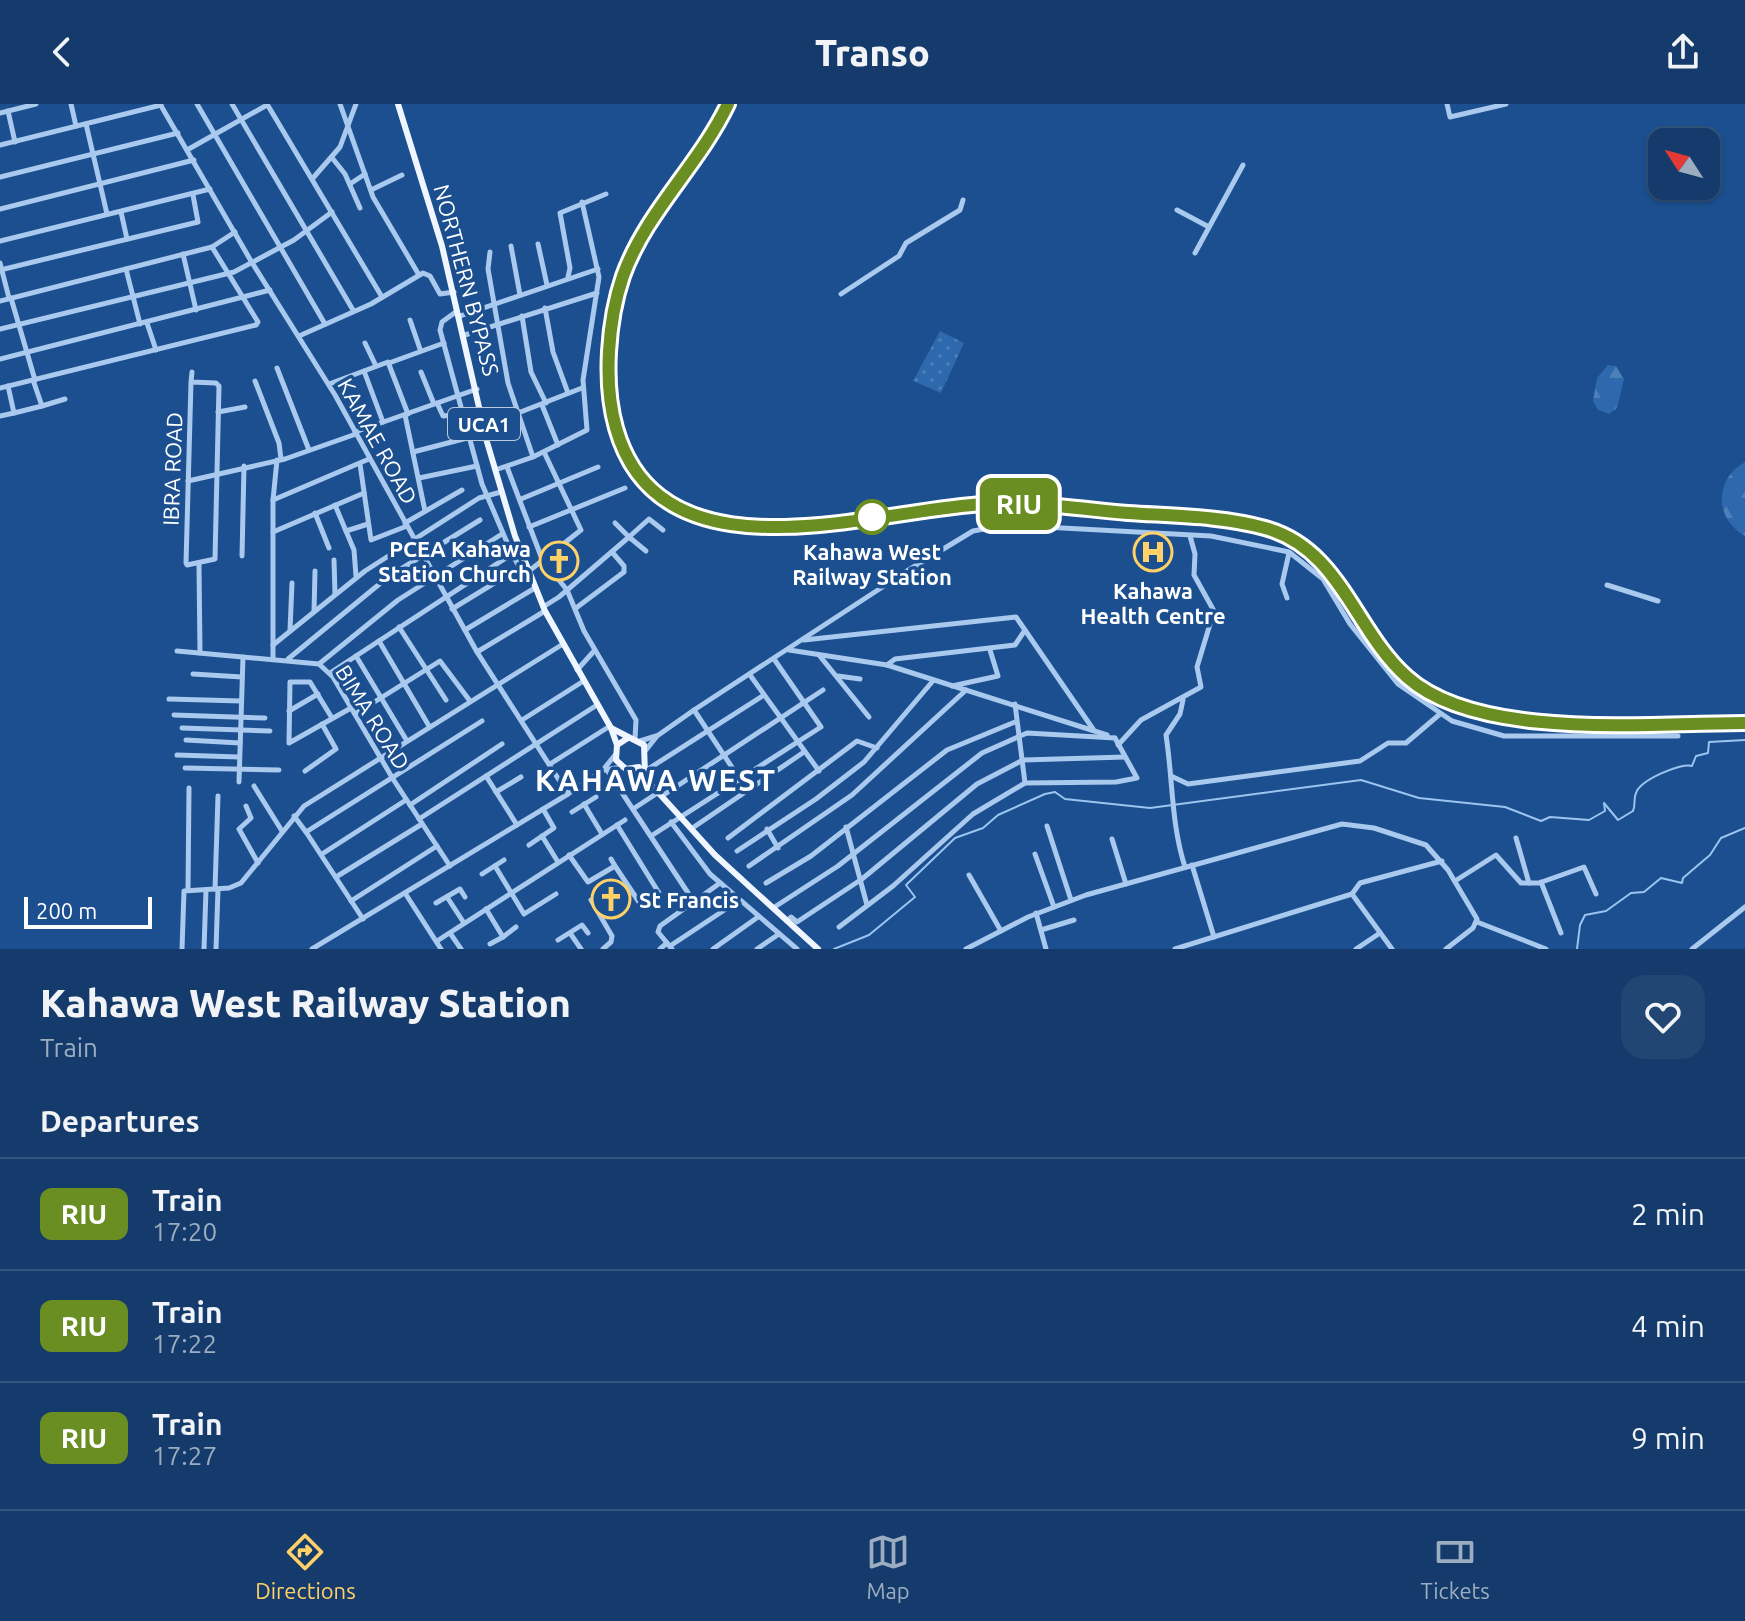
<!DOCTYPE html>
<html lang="en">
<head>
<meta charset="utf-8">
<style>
  body { margin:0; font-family:Ubuntu,sans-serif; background:#214673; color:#f1f3f6; height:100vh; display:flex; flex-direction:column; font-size:30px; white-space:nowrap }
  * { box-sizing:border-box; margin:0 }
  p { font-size:26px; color:#9dadc1 }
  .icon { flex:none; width:44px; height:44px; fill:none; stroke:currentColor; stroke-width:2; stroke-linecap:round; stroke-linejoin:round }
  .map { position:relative; height:845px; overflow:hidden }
  .drawer { display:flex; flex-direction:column; background:#143b6b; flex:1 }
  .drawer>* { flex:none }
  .badge { padding:0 16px; border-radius:12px; font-size:28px; line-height:52px }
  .needle { width:52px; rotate:306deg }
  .fabs { position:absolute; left:1648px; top:24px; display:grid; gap:16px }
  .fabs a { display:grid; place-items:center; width:72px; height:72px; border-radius:16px; background:#143b6b; box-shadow:0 2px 6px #0004,0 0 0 2px #33557e; font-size:40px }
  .scale { position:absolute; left:24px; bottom:20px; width:128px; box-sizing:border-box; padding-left:8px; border:4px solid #fff; border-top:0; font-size:22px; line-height:28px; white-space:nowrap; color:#fff; -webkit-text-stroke:6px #1b4f8f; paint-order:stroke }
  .map>.badge { position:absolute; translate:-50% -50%; box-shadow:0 0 0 4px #fff }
  h2 { padding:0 40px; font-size:30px; line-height:72px }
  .round { display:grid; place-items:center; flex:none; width:84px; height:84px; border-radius:24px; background:#214673 }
  .summary { display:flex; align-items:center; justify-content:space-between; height:136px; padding:0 40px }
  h1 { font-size:38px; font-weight:800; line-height:60px }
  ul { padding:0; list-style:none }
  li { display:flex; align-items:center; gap:24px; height:112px; padding:0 40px; border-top:2px solid #33557e }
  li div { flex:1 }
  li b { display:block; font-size:30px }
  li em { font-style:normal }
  li .badge { min-width:88px; font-weight:700; text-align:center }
  header { display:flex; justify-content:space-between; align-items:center; height:104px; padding:0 40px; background:#143b6b; font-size:36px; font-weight:800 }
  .menu { display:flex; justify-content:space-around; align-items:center; height:112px; border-top:2px solid #33557e; background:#143b6b; font-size:22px; color:#9dadc1 }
  .menu a { display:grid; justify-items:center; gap:4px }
  .menu .active { color:#ffd166 }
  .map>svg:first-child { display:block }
</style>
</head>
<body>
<header><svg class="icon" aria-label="back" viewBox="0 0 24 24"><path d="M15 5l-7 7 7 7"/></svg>Transo<svg class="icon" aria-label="share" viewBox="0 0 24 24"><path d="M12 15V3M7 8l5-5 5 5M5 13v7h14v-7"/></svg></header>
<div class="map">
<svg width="1745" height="845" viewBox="0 0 1745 845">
  <defs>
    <pattern id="grass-dots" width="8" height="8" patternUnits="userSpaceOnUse" patternTransform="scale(2)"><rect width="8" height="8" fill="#2e69ad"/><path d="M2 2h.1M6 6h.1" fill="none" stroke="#4d80b9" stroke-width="1.8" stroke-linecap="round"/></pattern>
    <pattern id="forest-firs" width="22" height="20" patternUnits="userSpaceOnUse" patternTransform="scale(2)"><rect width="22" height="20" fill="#2e69ad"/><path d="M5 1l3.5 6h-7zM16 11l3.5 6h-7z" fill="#4d80b9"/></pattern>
  </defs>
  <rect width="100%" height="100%" fill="#1b4f8f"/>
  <path fill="url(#grass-dots)" d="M940,227L964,239L941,289L913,277Z"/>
  <g fill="url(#forest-firs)">
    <path d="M1608,261L1616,262L1624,275L1617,304L1609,310L1598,306L1593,297L1597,274Z"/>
    <path d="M1745,358V432C1714,415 1714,375 1745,358Z"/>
  </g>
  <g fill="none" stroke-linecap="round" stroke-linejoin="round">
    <g stroke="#9cc4f0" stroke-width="2">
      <path d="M834,845L869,831L915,793L906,781L955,734L983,724L998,711L1045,690L1055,688L1065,695L1150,704L1361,676L1419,694L1505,703L1541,717L1550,713L1589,716L1605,707L1604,699L1618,716L1633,707C1636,700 1633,695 1636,689C1640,676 1682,658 1692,662L1696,652L1708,649L1709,638L1745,636"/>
      <path d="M1577,845L1580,821L1585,811L1606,807L1631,789L1644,788L1661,774L1682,779L1683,774L1710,751L1721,734L1745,724"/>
    </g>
    <g stroke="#a9c9ee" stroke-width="5">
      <path d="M71,0L76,22"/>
      <path d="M160,0L251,157L335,291L477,548L568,690"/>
      <path d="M197,0L325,220"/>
      <path d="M232,0L353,206"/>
      <path d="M267,0L382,193"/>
      <path d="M340,0L373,93L419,171"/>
      <path d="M1447,0L1450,13L1506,0"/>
      <path d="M8,7L15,38"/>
      <path d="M0,9L36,0"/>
      <path d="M86,20L107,110"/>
      <path d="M0,41L161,1"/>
      <path d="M187,46L267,1"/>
      <path d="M333,55L345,70L360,104"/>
      <path d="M0,73L178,29"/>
      <path d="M313,74L340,43L356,0"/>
      <path d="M350,80L365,70"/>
      <path d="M371,86L402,71"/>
      <path d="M0,105L194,56"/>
      <path d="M1177,106L1209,123"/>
      <path d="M121,108L127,135"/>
      <path d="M0,137L210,85"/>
      <path d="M538,140L547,181"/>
      <path d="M511,142L520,191"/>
      <path d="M490,148L488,165L508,279L533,353"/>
      <path d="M1195,149L1243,61"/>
      <path d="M183,150L196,206"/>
      <path d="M0,159L9,194"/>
      <path d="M126,165L140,220"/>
      <path d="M0,166L198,118L193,91"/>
      <path d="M568,173L570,164L560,109L606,90"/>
      <path d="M841,190L899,152L906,139L960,106L963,96"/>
      <path d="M11,194L35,276"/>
      <path d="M0,197L212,143L235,128"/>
      <path d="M545,204L553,248L568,289"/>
      <path d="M457,207L442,218L440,226L482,380L512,450"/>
      <path d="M460,212L598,165"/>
      <path d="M522,212L531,268L546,299"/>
      <path d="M410,216L420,245"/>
      <path d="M147,219L156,246"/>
      <path d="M0,225L234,168L294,136L332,108"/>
      <path d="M465,231L597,189"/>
      <path d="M299,232L371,200L423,169L430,172L440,190L454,188"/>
      <path d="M365,239L376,262"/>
      <path d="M0,255L270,186"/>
      <path d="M389,259L444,239"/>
      <path d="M277,264L309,346"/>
      <path d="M364,267L383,318"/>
      <path d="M421,268L434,300"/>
      <path d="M33,276L42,302L65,295"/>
      <path d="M255,277L279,339L281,355"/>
      <path d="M191,278L216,279L219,282L215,455L187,461L186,459L191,278L192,268"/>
      <path d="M329,280L388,258L408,310"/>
      <path d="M0,284L256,221L258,218L212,143"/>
      <path d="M437,299L443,312L464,310"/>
      <path d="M542,301L558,341"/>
      <path d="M218,308L245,303"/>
      <path d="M14,309L42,302"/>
      <path d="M518,309L582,284"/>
      <path d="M405,311L425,407"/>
      <path d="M0,312L14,309L8,282"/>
      <path d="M355,328L477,285"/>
      <path d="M413,348L471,333"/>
      <path d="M360,360L371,436L407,422"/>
      <path d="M507,363L542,455L567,486L584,527L636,616L635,635"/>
      <path d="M495,366L533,353L587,326L583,276L599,173L582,98"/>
      <path d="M419,374L477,362"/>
      <path d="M188,377L285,355L356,330"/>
      <path d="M521,395L598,363"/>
      <path d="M273,396L369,355"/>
      <path d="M335,401L354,446L356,472"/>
      <path d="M315,409L329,444"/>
      <path d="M405,419L462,386"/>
      <path d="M615,419L629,433L649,415L663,426"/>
      <path d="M529,423L625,384"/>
      <path d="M346,427L368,420"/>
      <path d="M273,428L364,389"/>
      <path d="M242,452L244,362"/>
      <path d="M334,456L335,490"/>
      <path d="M199,461L200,549"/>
      <path d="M529,467L581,426L544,348"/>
      <path d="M1607,481L1658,497"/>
      <path d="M1287,494L1282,480L1289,449"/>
      <path d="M543,503L559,493L629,433L646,447"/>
      <path d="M576,504L624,468V462L612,448"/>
      <path d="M452,505L521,463"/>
      <path d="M314,508L315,467"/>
      <path d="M399,523L446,596"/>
      <path d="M290,526L292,479"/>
      <path d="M465,526L535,484"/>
      <path d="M804,536L1016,513L1093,625"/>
      <path d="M379,537L429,622"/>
      <path d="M273,541L365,467L479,394L501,388"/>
      <path d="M789,546L887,561L1107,631"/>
      <path d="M177,547L319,560L333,573L393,675L450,762"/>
      <path d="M477,548L545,507"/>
      <path d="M819,551L869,613"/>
      <path d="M356,552L407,637"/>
      <path d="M273,554V396L277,356"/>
      <path d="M288,555L388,473L480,416"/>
      <path d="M319,560L398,496L502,430"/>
      <path d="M887,561L895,555L1015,541L1025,526"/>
      <path d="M577,566L595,546"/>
      <path d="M330,569L512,450L520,464"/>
      <path d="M193,570L242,573"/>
      <path d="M750,571L819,667"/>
      <path d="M838,572L860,575"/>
      <path d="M952,582L998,572L990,546"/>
      <path d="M169,595L241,597"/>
      <path d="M1183,596L1180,610L1166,631C1173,676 1171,720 1185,763"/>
      <path d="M1015,600L1025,679"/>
      <path d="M694,606L747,686"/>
      <path d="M289,607L318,590"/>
      <path d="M355,610L440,557L470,597"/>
      <path d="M174,611L265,614"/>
      <path d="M332,614L310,578H290L289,639L351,604"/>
      <path d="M522,616L582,578"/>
      <path d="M182,624L270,627"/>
      <path d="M186,636L240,639"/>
      <path d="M640,637L656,632"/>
      <path d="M1118,641L1141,616L1201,583L1197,563L1214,507L1194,471L1195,450L1190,432"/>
      <path d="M646,646L657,632L694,606L907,467L973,427L1005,421L1211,432L1289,448L1323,475L1350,520L1398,580L1452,617L1504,632H1678"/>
      <path d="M177,651L239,653"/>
      <path d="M550,660L610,622"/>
      <path d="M185,664L279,666"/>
      <path d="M604,666L622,663"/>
      <path d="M607,666L694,798"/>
      <path d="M305,667L336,645L322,620"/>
      <path d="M645,667L764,591"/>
      <path d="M486,672L517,721"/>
      <path d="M1171,672L1188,680L1360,657L1388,639H1406L1440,610"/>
      <path d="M239,678L243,553"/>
      <path d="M254,682L282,727"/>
      <path d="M496,688L521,673"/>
      <path d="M662,692L823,586"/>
      <path d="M584,700L602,730"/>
      <path d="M410,701L502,640"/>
      <path d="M246,702L251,714L239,725L258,759"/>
      <path d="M633,705L659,688"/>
      <path d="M572,708L596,693"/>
      <path d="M294,712L306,728L482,617"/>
      <path d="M419,715L597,601"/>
      <path d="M671,718L710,770L797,845"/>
      <path d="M617,721L659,789"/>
      <path d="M1047,722L1071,796"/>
      <path d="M846,723L867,801"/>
      <path d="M691,725L804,648"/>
      <path d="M767,725L778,744"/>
      <path d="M306,728L363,815"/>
      <path d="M542,732L558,758"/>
      <path d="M651,732L821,623L774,555"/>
      <path d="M728,734L857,637L877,644"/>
      <path d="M1516,734L1529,779"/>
      <path d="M1112,735L1126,780"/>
      <path d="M529,741L554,724L543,705"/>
      <path d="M737,747L816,695L864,658L932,578"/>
      <path d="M322,750L406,696"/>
      <path d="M1035,750L1054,803"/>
      <path d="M569,751L588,778L615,762L611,755"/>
      <path d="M1192,761L1214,833"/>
      <path d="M495,762L524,810L556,790"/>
      <path d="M615,762L643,804"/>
      <path d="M749,762L852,691L966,586"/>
      <path d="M482,770L504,756"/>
      <path d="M969,771L1001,827"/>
      <path d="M336,773L422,720"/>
      <path d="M1455,777L1496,751L1521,779H1539L1584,763L1596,790"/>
      <path d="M1541,778L1561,829"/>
      <path d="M766,779L811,752L947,646L1015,618"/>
      <path d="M215,785L218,692"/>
      <path d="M188,786L189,684"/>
      <path d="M405,789L441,845"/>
      <path d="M1352,790L1392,845"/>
      <path d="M447,793L464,819"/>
      <path d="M591,796L612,832L611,838L603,845"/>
      <path d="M351,797L437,742"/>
      <path d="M436,799L460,785L465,793"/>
      <path d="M773,804L838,762L982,649L1027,629L1115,634"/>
      <path d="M486,805L503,833L490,840"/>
      <path d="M1036,809L1046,845"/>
      <path d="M787,817L791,813L797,818L862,775L977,680L1023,656L1125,653"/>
      <path d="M1477,818L1546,845"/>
      <path d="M839,823L893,782L973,710L1025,679L1116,678L1137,674L1115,634"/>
      <path d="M1041,826L1074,816"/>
      <path d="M450,829L461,845"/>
      <path d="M570,829L581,845"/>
      <path d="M503,833L516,823"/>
      <path d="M558,836L582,821L588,829"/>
      <path d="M437,837L625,716"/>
      <path d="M670,842L738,797"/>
      <path d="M182,845L184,787L229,784L241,779L304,702L563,540"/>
      <path d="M204,845L206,786"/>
      <path d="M216,845L218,785"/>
      <path d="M312,845L568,690L603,666L615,651"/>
      <path d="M660,845L667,839"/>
      <path d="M672,845L658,828L660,822L720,779"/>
      <path d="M713,845L758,813"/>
      <path d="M757,845L779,830"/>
      <path d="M966,845L1028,813L1086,791L1342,720L1374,724L1426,741L1448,766L1477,815L1473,824L1446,845"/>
      <path d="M1175,845L1352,790L1360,779L1442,757"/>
      <path d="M1356,845L1380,829"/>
      <path d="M1692,845L1745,803"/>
    </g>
    <g stroke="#f0f6ff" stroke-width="6">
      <path d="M398,0L442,142L487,338L515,432L545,507L611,624L617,641"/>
      <path d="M611,624L644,641L645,670"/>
      <path d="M628,634L617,641L616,656L626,665L639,663"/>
      <path d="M636,664L715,751L818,845"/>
    </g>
    <defs>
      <path id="rail" d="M728,0C699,61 646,108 623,172C608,216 603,279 616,324C661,480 869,407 983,400C1028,397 1075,404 1120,408C1168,412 1219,411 1265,424C1341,446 1353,526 1407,573C1478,637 1652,620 1745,619"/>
    </defs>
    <use href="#rail" stroke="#fff" stroke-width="5"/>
    <use href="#rail" stroke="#1b4f8f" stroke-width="2" stroke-dasharray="6" stroke-linecap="butt"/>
  </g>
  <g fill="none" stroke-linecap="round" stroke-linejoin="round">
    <defs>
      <path id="line" d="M728,0C699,61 646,108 623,172C608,216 603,279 616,324C660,480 869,407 983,400C1031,397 1081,405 1128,409C1173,412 1222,412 1265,424C1341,445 1354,526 1407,573C1478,637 1652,619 1745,619"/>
    </defs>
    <use href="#line" stroke="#fff" stroke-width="18"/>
    <use href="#line" stroke="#6b8e23" stroke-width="12"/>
  </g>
  <defs>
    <symbol id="hospital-ring" viewBox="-11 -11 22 22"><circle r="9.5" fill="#1b4f8f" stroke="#ffd166" stroke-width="1.5"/><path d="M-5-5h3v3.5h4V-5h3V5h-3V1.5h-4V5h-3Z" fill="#ffd166"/></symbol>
    <symbol id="church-ring" viewBox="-11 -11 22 22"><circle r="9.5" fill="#1b4f8f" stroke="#ffd166" stroke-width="1.5"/><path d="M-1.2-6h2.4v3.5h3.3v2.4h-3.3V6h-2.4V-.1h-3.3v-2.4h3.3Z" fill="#ffd166"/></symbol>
  </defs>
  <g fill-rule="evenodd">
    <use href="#hospital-ring" x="1131" y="426" width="44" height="44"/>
    <use href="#church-ring" x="537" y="435" width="44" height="44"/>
    <use href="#church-ring" x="589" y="773" width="44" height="44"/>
  </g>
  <circle fill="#fff" stroke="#6b8e23" stroke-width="4" cx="872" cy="413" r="16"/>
  <g text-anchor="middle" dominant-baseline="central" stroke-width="7" stroke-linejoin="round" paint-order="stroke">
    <rect fill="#1b4f8f" stroke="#bbcadd" stroke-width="2" x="448" y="304" width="72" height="32" rx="6"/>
    <g font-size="20" font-weight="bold" fill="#fff">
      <text x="484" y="320">UCA1</text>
    </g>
    <g font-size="22" fill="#fff" stroke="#1b4f8f">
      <text transform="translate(467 176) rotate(75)">NORTHERN BYPASS</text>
      <text transform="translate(378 337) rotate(61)">KAMAE ROAD</text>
      <text transform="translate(172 365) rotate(-88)">IBRA ROAD</text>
      <text transform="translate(373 613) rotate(58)">BIMA ROAD</text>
    </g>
    <g font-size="22" font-weight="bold" fill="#fff" stroke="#1b4f8f" text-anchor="end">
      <text x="531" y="444">PCEA Kahawa<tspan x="531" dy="25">Station Church</tspan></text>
      <text x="1153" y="486" text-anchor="middle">Kahawa<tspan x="1153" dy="25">Health Centre</tspan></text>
      <text x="639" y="795" text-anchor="start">St Francis</text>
    </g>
    <g font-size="22" font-weight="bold" fill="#fff" stroke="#1b4f8f">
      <text x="872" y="447">Kahawa West<tspan x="872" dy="25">Railway Station</tspan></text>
    </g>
    <g font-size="30" font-weight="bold" letter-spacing="2" fill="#fff" stroke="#1b4f8f">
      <text x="656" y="676">KAHAWA WEST</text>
    </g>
  </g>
</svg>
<div class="fabs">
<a><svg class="needle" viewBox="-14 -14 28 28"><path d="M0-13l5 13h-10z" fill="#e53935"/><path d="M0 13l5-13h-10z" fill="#9dadc1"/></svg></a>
</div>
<div class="scale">200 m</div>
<b class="badge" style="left:1019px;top:400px;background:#6b8e23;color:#fff">RIU</b>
</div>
<section class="drawer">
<div class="summary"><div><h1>Kahawa West Railway Station</h1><p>Train</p></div><a class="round"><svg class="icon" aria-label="heart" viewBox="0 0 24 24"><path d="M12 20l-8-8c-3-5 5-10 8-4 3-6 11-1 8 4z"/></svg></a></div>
<h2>Departures</h2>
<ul>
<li><span class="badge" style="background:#6b8e23;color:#fff">RIU</span><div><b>Train</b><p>17:20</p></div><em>2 min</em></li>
<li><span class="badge" style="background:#6b8e23;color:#fff">RIU</span><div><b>Train</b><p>17:22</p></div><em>4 min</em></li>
<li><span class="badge" style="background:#6b8e23;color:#fff">RIU</span><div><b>Train</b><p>17:27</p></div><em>9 min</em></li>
</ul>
</section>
<nav class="menu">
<a class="active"><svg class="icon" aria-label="directions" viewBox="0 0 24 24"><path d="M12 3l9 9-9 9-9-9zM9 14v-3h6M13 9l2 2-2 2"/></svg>Directions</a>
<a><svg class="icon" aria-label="map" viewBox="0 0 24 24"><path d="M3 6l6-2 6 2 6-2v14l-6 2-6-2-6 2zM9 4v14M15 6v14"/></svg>Map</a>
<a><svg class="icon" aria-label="tickets" viewBox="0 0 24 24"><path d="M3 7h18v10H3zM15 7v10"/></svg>Tickets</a>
</nav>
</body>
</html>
